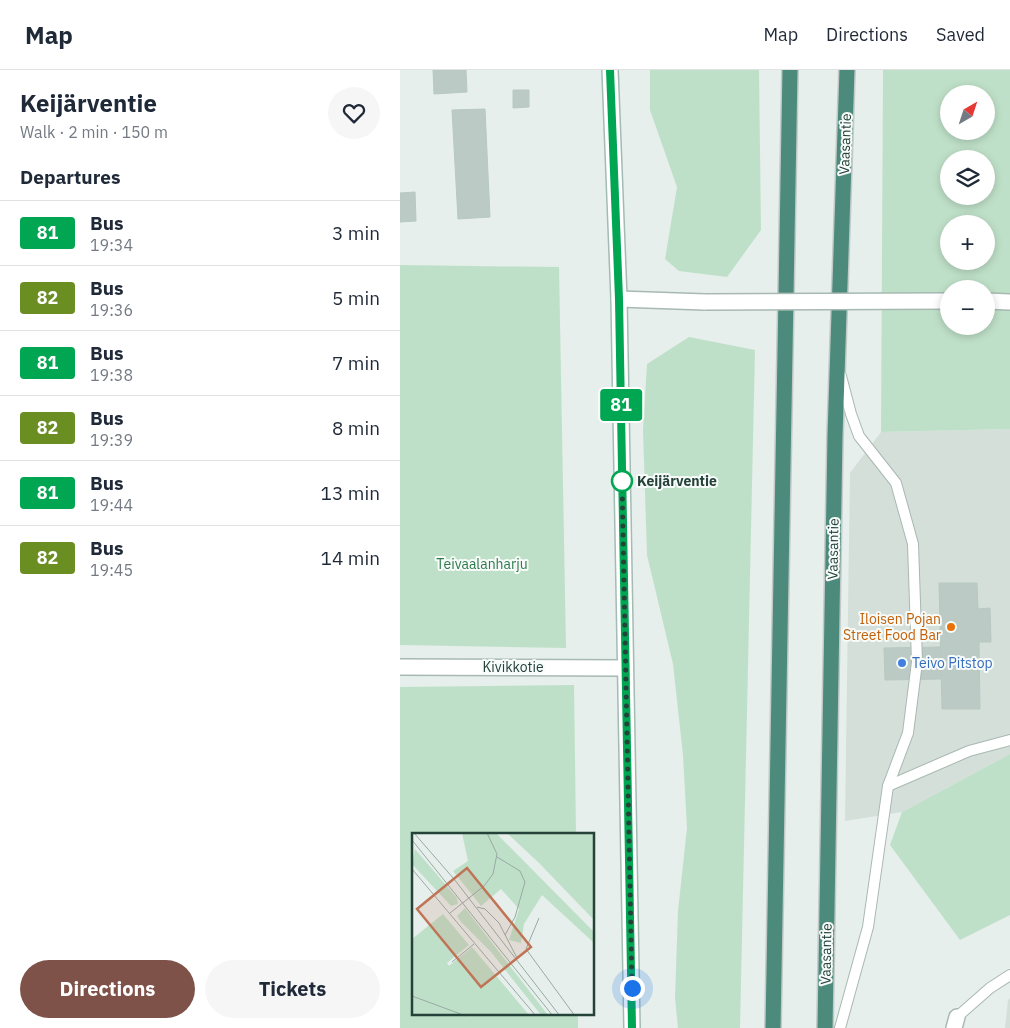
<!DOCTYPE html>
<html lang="en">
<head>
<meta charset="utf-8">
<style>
  body { margin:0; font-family:"IBM Plex Sans",sans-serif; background:#f6f6f7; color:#1f2937; height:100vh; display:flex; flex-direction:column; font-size:19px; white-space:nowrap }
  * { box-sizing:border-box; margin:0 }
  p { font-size:16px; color:#747a83 }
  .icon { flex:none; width:28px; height:28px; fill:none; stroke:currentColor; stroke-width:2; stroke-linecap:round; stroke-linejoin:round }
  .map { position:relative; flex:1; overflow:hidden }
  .details { display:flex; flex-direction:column; background:#fff; width:400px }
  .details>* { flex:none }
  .badge { padding:0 10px; border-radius:4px; font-size:18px; line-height:32px }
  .needle { width:32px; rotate:39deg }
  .fabs { position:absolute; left:540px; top:15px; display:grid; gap:10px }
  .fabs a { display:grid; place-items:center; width:55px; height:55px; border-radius:50%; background:#fff; box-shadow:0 2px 8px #0003; font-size:25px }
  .you { position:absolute; width:25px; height:25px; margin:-12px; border:4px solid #fff; border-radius:50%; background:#1a73e8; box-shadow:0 0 0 8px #1a73e833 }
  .map>.badge { position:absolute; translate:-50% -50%; box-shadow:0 0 0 2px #fff }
  h2 { padding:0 20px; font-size:19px; line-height:45px }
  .round { display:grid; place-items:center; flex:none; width:52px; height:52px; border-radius:26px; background:#f6f6f7 }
  .overview { display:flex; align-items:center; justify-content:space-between; height:85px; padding:0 20px }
  h1 { font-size:24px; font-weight:700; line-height:38px }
  .action { display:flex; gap:10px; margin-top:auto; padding:10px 20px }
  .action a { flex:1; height:58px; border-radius:30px; background:#7f5249; color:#fff; font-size:20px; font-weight:700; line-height:58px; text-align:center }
  .action a+a { background:#f6f6f7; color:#1f2937 }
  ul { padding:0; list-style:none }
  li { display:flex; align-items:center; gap:15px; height:65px; padding:0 20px; border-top:1px solid #e0e1e3 }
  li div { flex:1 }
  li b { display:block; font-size:19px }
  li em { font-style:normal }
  li .badge { min-width:55px; font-weight:700; text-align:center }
  header { display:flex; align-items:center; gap:30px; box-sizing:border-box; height:70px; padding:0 25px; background:#fff; border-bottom:1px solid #e0e1e3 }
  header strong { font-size:24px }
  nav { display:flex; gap:28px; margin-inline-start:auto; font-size:18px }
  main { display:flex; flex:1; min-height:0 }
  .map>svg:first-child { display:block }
</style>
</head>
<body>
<header>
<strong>Map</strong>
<nav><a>Map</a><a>Directions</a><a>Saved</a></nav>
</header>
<main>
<section class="details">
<div class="overview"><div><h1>Keijärventie</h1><p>Walk · 2 min · 150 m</p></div><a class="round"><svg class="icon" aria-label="heart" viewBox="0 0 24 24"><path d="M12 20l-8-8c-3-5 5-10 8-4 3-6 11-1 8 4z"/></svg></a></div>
<h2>Departures</h2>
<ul>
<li><span class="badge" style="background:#00a651;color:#fff">81</span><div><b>Bus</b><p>19:34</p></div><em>3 min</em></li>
<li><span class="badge" style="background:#6b8e23;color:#fff">82</span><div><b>Bus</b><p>19:36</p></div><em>5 min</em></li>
<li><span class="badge" style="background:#00a651;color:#fff">81</span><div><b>Bus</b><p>19:38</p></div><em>7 min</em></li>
<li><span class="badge" style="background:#6b8e23;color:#fff">82</span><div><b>Bus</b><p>19:39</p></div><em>8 min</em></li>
<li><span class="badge" style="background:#00a651;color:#fff">81</span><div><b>Bus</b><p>19:44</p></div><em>13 min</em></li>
<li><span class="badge" style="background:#6b8e23;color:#fff">82</span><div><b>Bus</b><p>19:45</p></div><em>14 min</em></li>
</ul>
<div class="action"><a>Directions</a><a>Tickets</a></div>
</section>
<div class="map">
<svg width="610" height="958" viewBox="0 0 610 958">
  <rect width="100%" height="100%" fill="#e6efeb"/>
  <g fill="#d4dfda">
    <path d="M610,359V684L502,742L445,751L450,403L481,362Z"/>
    <path d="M610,928V958H605L608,930Z"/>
  </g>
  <g fill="#bfe0c8" fill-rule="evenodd">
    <path d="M250,0H359L361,160L327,207L279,201L265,189L277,117L250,40Z"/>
    <path d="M483,0H610V359L481,362ZM549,24H586V61H549ZM549,89H586V126H549ZM549,154H586V191H549ZM549,219H586V256H549Z"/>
    <path d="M0,195L159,197L166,578L0,575Z"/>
    <path d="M289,267L355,280L340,958H278L275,928L278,841L287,758L283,685L273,594L247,485L243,360L247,294Z"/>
    <path d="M174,615L176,764H14V944H178V958H0V617Z"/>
    <path d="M610,684V845L560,870L490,775L502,742Z"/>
  </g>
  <g fill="#bbcac4" stroke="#b8c9c2">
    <path d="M33,0H66L67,22L34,24Z"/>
    <path d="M113,20H129V37L113,38Z"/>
    <path d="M85,39L90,147L58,149L52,40Z"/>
    <path d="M15,122L16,151L0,152V123Z"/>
    <path d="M539,513H577L578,539L590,538L591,572H579L580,639H542Z"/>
    <path d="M541,577V609L485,610L484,578Z"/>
  </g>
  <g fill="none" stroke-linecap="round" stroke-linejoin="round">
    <defs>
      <g id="service">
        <path d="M488,716L569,681L610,670"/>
        <path d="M557,947L590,918L610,905"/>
        <path d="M440,958L468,857L488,716L508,663L517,592L513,474L496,413L459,366L451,344L441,306"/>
      </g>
      <g id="minor">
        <path d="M219,229L305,232"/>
        <path d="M586,231L610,232"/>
        <path d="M0,597L225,598"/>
        <path d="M554,958L557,947"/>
      </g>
      <path id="secondary" d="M210,0L219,229L232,958"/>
      <g id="trunk">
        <path d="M373,958L390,0"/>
        <path d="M425,958L435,366L447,0"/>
      </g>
    </defs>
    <use href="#service" stroke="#a8b8b2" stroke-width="12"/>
    <use href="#minor" stroke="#a8b8b2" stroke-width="18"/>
    <use href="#secondary" stroke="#a4bbb3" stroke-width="18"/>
    <use href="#trunk" stroke="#c2cac8" stroke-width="18"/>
    <use href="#service" stroke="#fff" stroke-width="10"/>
    <use href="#minor" stroke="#fff" stroke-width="15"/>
    <use href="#secondary" stroke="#fff" stroke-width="15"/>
    <use href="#trunk" stroke="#4c8a7c" stroke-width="15"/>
    <defs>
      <path id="minor-bridge" d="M305,232L549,231"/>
    </defs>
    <use href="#minor-bridge" stroke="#a8b8b2" stroke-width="18" stroke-linecap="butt"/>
    <use href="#minor-bridge" stroke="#fff" stroke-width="15"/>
  </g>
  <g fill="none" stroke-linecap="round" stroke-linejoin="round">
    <defs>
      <path id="line" d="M210,0L219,229L232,958"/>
    </defs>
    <use href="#line" stroke="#fff" stroke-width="11"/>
    <use href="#line" stroke="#00a651" stroke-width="8"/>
    <path stroke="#24423a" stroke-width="5" stroke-dasharray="0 9" d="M222,411L232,918"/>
  </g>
  <circle fill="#fff" stroke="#00a651" stroke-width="2.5" cx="222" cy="411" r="10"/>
  <circle fill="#e8710a" stroke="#f7fbf9" stroke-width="2" cx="551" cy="557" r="5"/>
  <circle fill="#3f7fe0" stroke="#f7fbf9" stroke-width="2" cx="502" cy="593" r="5"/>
  <g text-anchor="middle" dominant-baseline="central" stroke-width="4" stroke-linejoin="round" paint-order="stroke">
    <g font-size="14" fill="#24423a" stroke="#f7fbf9">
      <text transform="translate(445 74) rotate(-88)">Vaasantie</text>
      <text transform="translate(433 479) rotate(-89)">Vaasantie</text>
      <text x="113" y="597">Kivikkotie</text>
      <text transform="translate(426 884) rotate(-89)">Vaasantie</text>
    </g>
    <g font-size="14" font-weight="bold" fill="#24423a" stroke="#f7fbf9" text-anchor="start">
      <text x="237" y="411">Keijärventie</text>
    </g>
    <g font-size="14" fill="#2d7a4b" stroke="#f7fbf9">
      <text x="82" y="494">Teivaalanharju</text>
    </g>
    <g font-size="14" fill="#c56008" stroke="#f7fbf9" text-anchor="end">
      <text x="541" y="549">Iloisen Pojan<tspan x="541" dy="16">Street Food Bar</tspan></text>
    </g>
    <g font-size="14" fill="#366cbe" stroke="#f7fbf9" text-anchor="start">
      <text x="512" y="593">Teivo Pitstop</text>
    </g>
  </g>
  <g transform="translate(12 763)">
    <rect width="182" height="182" fill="#e6efeb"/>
    <path d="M50,0H84L182,99V110L130,62L112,91L109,110L97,107L107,76L89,56L69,73L41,38L56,28ZM95,0H182V87L127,30ZM3,16L45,65L46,71L39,73L0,31ZM53,75L136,182H129L79,119L49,89L45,83ZM31,81L57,112L35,130L37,133L60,114L117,182L0,183V106Z" fill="#bfe0c8"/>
    <path fill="none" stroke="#98aaa4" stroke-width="1" d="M2,0L42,46L148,183M0,7L141,183M85,24L108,38L113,49L103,84L93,102M0,36L124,183M65,74L73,76L87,90L105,125M38,80L72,53L81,41L85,21L75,0M127,85L114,116L163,183M40,129L62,111M0,163L54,183"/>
    <path fill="#c07456" fill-opacity="0.15" stroke="#c07456" stroke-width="2.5" d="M55,35L119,114L69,154L5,76Z"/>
    <rect width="182" height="182" fill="none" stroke="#24423a" stroke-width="2.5"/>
  </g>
</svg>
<div class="fabs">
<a><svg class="needle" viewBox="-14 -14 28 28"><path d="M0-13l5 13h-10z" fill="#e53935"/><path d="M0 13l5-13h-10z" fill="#747a83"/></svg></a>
<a><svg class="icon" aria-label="layers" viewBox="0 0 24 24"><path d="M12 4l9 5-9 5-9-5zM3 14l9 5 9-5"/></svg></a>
<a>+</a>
<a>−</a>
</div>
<div class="you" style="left:232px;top:918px"></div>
<b class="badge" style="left:221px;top:335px;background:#00a651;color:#fff">81</b>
</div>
</main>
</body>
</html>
